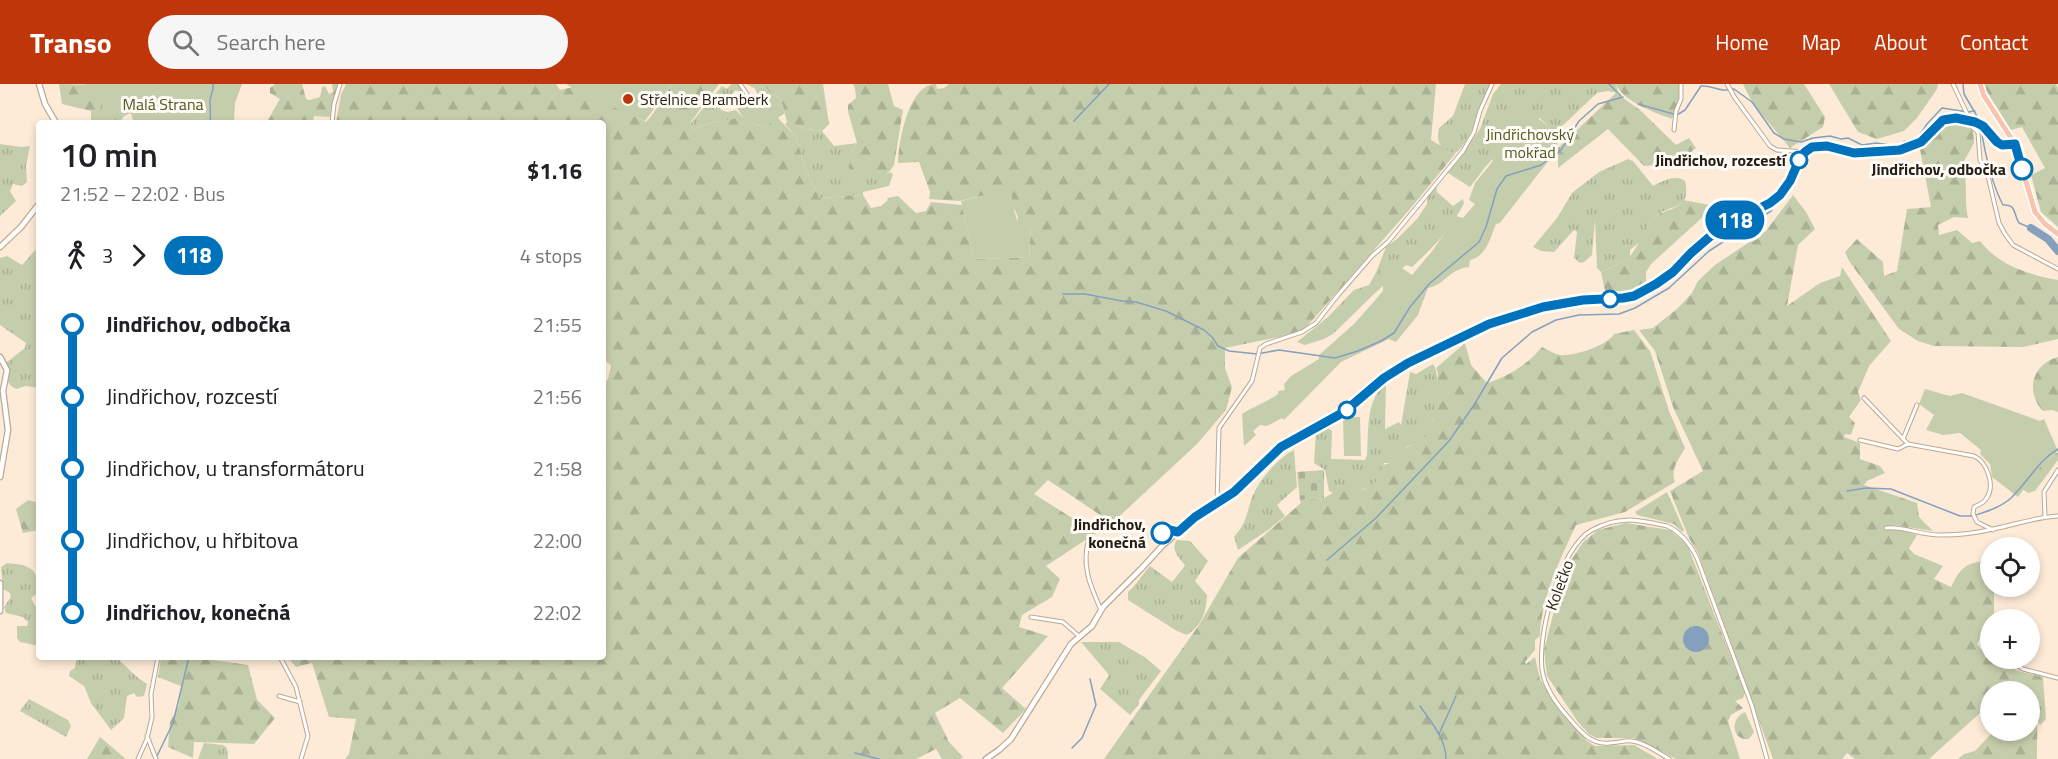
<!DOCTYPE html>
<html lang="en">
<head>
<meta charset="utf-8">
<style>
  body { margin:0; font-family:"Titillium Web",sans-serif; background:#f6f6f6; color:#202124; height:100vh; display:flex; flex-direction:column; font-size:22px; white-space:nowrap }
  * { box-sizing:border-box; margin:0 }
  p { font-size:20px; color:#757577 }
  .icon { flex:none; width:33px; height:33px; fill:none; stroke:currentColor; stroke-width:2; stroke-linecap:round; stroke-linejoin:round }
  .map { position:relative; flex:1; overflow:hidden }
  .sheet { position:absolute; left:36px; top:36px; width:570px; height:540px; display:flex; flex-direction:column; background:#fff; border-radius:6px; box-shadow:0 3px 9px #0003 }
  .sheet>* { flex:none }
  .badge { padding:0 12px; border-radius:20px; font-size:21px; line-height:39px }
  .buttons { position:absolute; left:1980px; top:453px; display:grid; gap:12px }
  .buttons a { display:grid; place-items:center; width:60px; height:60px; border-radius:50%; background:#fff; box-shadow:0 3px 9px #0003; font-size:30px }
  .map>.badge { position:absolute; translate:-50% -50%; box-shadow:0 0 0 3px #fff }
  .legs { display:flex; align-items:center; gap:9px; height:66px; padding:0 24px; font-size:20px }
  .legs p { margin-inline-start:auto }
  .overview { display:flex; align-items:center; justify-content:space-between; height:102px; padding:0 24px }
  h1 { font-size:33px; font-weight:600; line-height:45px }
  ul { padding:0 24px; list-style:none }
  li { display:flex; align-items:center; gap:21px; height:72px; font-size:22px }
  li i { display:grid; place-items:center; width:9px; height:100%; margin:0 8px; background:currentColor }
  li i::after { content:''; width:15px; height:15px; margin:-8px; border:4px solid; border-radius:50%; background:#fff }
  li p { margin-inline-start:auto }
  li:first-child i { background:linear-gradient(#0000 50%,currentColor 0) }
  li:last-child i { background:linear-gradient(currentColor 50%,#0000 0) }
  header { display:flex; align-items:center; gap:36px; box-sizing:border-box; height:84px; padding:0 30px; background:#bf360a; color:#fff }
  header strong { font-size:28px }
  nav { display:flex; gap:33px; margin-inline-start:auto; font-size:21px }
  .search { width:420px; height:54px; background:#f6f6f6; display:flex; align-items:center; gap:15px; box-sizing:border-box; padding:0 21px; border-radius:33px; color:#757577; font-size:22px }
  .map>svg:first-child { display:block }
</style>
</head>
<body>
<header>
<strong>Transo</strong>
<div class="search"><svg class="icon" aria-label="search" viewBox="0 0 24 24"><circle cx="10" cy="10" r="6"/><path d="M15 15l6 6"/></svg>Search here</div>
<nav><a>Home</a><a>Map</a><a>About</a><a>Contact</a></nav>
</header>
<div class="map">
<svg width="2058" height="675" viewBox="0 0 2058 675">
  <defs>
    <pattern id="grass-tufts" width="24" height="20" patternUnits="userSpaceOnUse" patternTransform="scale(1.5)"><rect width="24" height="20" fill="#c5ceac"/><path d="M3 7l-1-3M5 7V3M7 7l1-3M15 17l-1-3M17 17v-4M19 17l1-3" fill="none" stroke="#a9b093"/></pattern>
    <pattern id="forest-firs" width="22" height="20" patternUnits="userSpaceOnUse" patternTransform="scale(1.5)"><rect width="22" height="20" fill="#c5ceac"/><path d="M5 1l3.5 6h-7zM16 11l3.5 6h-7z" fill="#a9b093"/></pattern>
    <pattern id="cemetery-stones" width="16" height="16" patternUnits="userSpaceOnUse" patternTransform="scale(1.5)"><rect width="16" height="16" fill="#c5ceac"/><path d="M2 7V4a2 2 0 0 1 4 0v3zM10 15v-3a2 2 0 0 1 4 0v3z" fill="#a9b093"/></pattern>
  </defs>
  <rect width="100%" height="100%" fill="#fdebd7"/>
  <g fill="url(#grass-tufts)">
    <path d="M731,0H739L743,8L740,10L736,6L719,22L721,26L727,28L736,26L743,34L714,38L693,45L690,40L722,2L727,5Z"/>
    <path d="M1465,0H1490C1482,17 1470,64 1452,71C1440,63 1436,59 1439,44L1453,32Z"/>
    <path d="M1501,0H1616L1618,9L1607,7L1597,9L1558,46H1552L1537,31L1507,55L1503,64L1487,81L1470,103L1448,89L1480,45L1493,10Z"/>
    <path d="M97,1L134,27L123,33L121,39H91V27L100,25L97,14Z"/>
    <path d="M787,38L807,45L822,47L834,62L857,59L850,71L885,91L890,88L893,90L889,102L863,108V111L819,114L805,83L796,53L785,40Z"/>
    <path d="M0,60L21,63L30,62L26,82L27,98L22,102L13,100L10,107L16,117L0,132Z"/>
    <path d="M1628,75L1633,77L1653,102C1662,97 1676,90 1685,97C1692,127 1670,120 1656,132C1649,139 1647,150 1641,157C1638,160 1633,163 1630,166V175L1601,188L1597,184L1595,136L1592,171L1584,178L1580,179L1574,174L1577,148L1574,146L1554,168L1541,167L1533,163L1557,134L1572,109L1599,88Z"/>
    <path d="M1436,101L1437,108L1453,122L1463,115L1464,119C1452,144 1432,165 1412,183L1406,181L1374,210L1333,250L1324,255L1305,261L1297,258L1328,233L1354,206L1369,201L1376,189L1386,163L1397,155L1417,135L1427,120V112Z"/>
    <path d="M39,162V304L26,302L16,305L11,302L8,298L10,286L7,278L25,264L26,259L0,241V174L7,172L22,181Z"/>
    <path d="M1433,280C1443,293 1435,344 1424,355C1419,360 1413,360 1407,363C1401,367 1396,375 1390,379H1384C1382,385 1380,393 1376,398C1367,407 1339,414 1329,407L1325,386L1314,379L1316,348L1326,343L1332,347L1331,375L1365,376L1367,371C1369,347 1365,316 1386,299L1385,345L1399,338L1401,341L1410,288L1416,290Z"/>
    <path d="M1294,366L1297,403L1277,421L1285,432L1268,446L1238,466L1234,453C1248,437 1246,429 1253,411C1259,396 1279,373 1294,366Z"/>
    <path d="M1177,456L1190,457L1208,477L1195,497L1207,511C1206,529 1202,541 1187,551L1177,547L1128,516V508C1137,500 1142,491 1150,482L1172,498L1184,483L1185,481C1179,474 1170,465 1177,456Z"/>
    <path d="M7,479C33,481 39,486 39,512L35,511L31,514L35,522H39V562L20,558L17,554V542H27L28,538L23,533L6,529L4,523L11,513L10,509L3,505L1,483Z"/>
    <path d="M1081,558H1119L1146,574L1161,587L1139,616V620L1130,631L1100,605L1109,591Z"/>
    <path d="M77,573H116L137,593L147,600L144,612L137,613L134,609L127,612L124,634L111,646L91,619L84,602L69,592L70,587L75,584Z"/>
    <path d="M29,615L68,636L71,642L66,653L20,627Z"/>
    <path d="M204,659L223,661L227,664L228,675H198Z"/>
  </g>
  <g fill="url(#forest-firs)">
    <path d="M59,0L97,1L99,10L97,14L101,19L100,25L91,27L62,20Z"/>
    <path d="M275,0H302L306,15L310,16L320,13L322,3L325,2L329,10L333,8L332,0H339L330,33L314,32L313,39H266L280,15L270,9V4Z"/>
    <path d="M346,0H556L560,6L573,3L586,8L646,38C657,26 663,13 672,0H719L690,39L693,45L714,38L746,33L755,41L765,43L777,33L796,53L805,83L819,114L863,111L871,124L881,122L888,116L887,114L898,112L916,129L926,127L931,118L962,121L974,175L1029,173L1031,143L1020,144L1017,139L1018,133L1011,118L982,112L959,117L929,115L930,108L919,78L898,79C899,58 908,0 936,0L937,5L944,4L949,0H1436L1431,56L1455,70L1410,125L1302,248L1225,264V284L1232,303L1226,326L1197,360L1112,439L1048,396L1034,410L1096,449L1046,482L1060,495L1052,513L1022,531L1019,543L1048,552L1002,604L1026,625L1003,649L960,614L935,629L949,658L963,673L960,675H942L936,665L916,675H345L349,670L356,635L329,633L312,579L296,583L289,575L297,573H603V300L608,295L611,282L607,278H603V39H336L341,11Z"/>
    <path d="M746,0H823L829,40L822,47L807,45L787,38L781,15L770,9L765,2L756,5Z"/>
    <path d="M853,0H888L894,22L903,26L894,81C883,101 866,92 850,85V71L857,59L848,28V21L856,14L855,4Z"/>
    <path d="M1616,0H1679V13L1672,35C1656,29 1622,17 1616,0Z"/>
    <path d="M1743,0H1804L1825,33L1823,43L1790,64L1753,20Z"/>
    <path d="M1829,0H1938L1937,5L1917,34L1904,47L1877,55L1858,48Z"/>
    <path d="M1984,0H2056L2058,4V143L2041,128L2031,91L2045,84L2022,43L2011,46L1984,3Z"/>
    <path d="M1616,9L1640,26L1676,61L1689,54L1696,64L1692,67L1685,79L1644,82L1608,45L1558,84V64Z"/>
    <path d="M1952,37L1973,46L1974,59L1963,79C1968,98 1964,116 1968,134L1954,133L1938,141L1939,151L1957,146L1972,159L1980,157C1998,181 2029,191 2058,196V255L2023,263L1934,262L1918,257L1899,245L1849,177L1845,168L1857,155L1883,178L1884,192L1897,187L1907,125L1931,123L1919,60Z"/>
    <path d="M1793,111L1806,128L1815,145L1798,161L1787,222L1820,199L1840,192L1842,183L1891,257L1869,282L1858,308L1861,316L1849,333L1855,339L1851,351L1845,350L1844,353L1860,359V375L1880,382L1885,389L1867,397L1864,401L1917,419L1919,433L1933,447L1894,441L1896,445L1917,451L1909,464L1914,470L1943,482L1934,495L1951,503C1962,481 1967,479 1990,476V502L1994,503V530L1977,560L1981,565L1990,571V574L1996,575L2018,587L2043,593L2046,635L2040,641C2034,634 2038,625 2030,617V608L2008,606L1990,608V620L1929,675H1855L1847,669L1842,675H1773L1698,469L1689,454L1670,407L1703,387L1673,323L1655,267L1639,246L1653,244L1678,224L1692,209L1698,197L1715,181L1766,147Z"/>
    <path d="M1683,116L1715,122L1651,180L1646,188V201L1632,209L1621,211L1605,207L1601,188L1630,175V172C1639,162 1645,142 1655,133C1664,125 1677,127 1683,116Z"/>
    <path d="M1634,246L1650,267L1669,327L1685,364C1679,375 1670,385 1675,398L1625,428L1576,441C1560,476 1541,514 1540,552L1535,556V566L1525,578L1526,580L1535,573L1540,595L1553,616L1562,630L1587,657L1595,662L1634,661L1658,675H1104L1199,541L1238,474L1301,419L1300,416L1324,414L1333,409L1363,406L1375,399L1379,393L1380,382L1390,379L1404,365L1424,355L1433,336L1438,289L1436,284L1465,259L1471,281L1487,299C1509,292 1527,281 1542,263C1548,266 1554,270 1560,271C1573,273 1608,261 1614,250Z"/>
    <path d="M2058,273V328L2052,326L2043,327C2025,308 2032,280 2058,273Z"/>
    <path d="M2056,369H2058V376L2035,407L2028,409L2023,405L2045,377Z"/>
    <path d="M1667,408L1684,446L1682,448L1674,440L1637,431L1635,428Z"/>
    <path d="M28,416L39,419V446L23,449L16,425Z"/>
    <path d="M1626,439L1670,446L1687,460L1745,609L1743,614L1735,617L1743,624L1731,631L1728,637L1740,675H1676L1634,654H1596L1589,650L1578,638L1547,592L1544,566L1564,487L1583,458L1598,446Z"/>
    <path d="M161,573H205L206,575L248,581L257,616L275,634L254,660L194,658L193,674L168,663L170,638L179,621L181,602L158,593Z"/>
    <path d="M2030,619C2041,631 2036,659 2037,675H1958L1964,670L1975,667L1994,647L2030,646Z"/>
    <path d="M1745,628L1754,648L1749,655C1731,657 1730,634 1745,628Z"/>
    <path d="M100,653L126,675H87Z"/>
  </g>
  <path fill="url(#cemetery-stones)" d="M1324,386V414L1300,416L1297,388Z"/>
  <g fill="#c5ceac">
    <path d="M84,0H242L235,19L234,38L237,39H134L130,27Z"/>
    <path d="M566,0H672L645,37L583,10Z"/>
    <path d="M765,2L770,9L781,15L785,29L765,43L755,41L747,34H743L736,22L750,14H760L755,5Z"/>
    <path d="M1541,26L1542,28L1539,35L1552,45L1560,47L1556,67L1500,139L1496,140C1490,154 1487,172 1470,176L1469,183C1449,185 1445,201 1428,204L1418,231L1396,258L1389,255L1341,278L1284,336L1282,334L1267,342L1260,341L1253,347L1256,351L1244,362L1242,330C1254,322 1267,318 1278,310V307L1285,306L1284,300L1291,292L1319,275V271L1355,239L1383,207V201L1402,184L1412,191L1433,166L1456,132L1463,134L1475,120L1469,116L1475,99L1493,77L1492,76L1506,58L1507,44L1511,36Z"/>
    <path d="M999,103L1012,111C1011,117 1017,138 1020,144L1031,142L1029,173L974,175L961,117L982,112Z"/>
    <path d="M1925,305L1950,312L1962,309L2040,337L2044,335L2058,367L2045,377L2018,413L1992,393L1990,380L1980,370L1981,366L1960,349L1943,351L1926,346L1934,331L1919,320Z"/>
    <path d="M1343,333H1360L1361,372H1344Z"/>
  </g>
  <circle fill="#85a0be" cx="1696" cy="555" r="13"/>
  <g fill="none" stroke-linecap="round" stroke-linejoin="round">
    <g stroke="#85a0be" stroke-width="1.5">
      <path d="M1609,0L1621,12"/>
      <path d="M1963,0L1964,10L1981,39"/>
      <path d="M1638,20L1677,31L1685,26L1701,2C1714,1 1718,9 1734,5L1752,18L1774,49L1784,55L1801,58L1813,54L1830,52L1841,55L1848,54L1862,61L1876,59L1897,62L1905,57L1917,55L1927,40L1942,24L1968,28L1975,27"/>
      <path d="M1074,37L1109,0"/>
      <path d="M210,39C211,31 210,24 210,16C211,10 214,7 213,0"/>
      <path d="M1981,44C1985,70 1991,98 2003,121C2017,120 2013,130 2019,139L2031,144"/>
      <path d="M1775,111L1783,101L1797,73"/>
      <path d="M1063,210H1085L1122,217L1136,218L1166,227L1204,246L1212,253L1218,262L1229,267L1257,270L1279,266L1335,274L1358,267L1381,257L1394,249L1410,223L1429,200L1479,158L1486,143L1497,105L1506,92L1541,81L1561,66L1579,37L1598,20L1623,13"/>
      <path d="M1847,407L1866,404L1891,405L1960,432H1972"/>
      <path d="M1976,431C1988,427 2001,423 2011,414C2028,398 2038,377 2058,365"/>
      <path d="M1327,476L1376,434L1449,357L1474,321L1502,274L1532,248L1556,236L1579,231L1619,230L1635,224L1669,204L1709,167L1771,127L1775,121V116"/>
      <path d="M1420,622C1431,638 1446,655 1446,675"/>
      <path d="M1439,650L1456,612"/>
      <path d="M1072,664L1082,654L1096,621L1090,595"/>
      <path d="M855,669L879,675"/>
      <path d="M156,674L173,639L189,573"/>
    </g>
    <path stroke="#85a0be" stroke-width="8" d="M2031,144L2048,155L2058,167"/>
    <defs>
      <g id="minor">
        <path d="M740,0L747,10"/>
        <path d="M1727,0L1735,14L1770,62L1777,66L1805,68"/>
        <path d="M1953,0L1970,36"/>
        <path d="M1965,37L1978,48L1980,76L1988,92L1999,139L2005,150L2013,161L2058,185"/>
        <path d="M332,39L334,20L340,0"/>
        <path d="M1674,46L1676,27L1681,15V0"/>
        <path d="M1864,314L1908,360L1974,372C1987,378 1996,402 1986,415C1984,419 1978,421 1974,423L1973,430L1977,438L1993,446"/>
        <path d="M1903,355L1917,321"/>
        <path d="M1860,356L1898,365L1908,360"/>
        <path d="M1217,419L1219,344L1252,297L1260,264L1266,260L1302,248L1316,239L1338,211L1372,172L1388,158L1463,67L1474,48L1480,27L1492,0"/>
        <path d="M2045,432L2044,408L2058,386"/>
        <path d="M1886,444C1905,442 1922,452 1942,451C1958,451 1977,449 1993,445C2015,441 2035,433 2058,432"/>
        <path d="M1089,454C1081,482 1090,501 1101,526"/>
        <path d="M1031,533L1063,538L1080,553"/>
        <path d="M280,573L296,603L308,652L301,675"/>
        <path d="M2005,574L2023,585L2058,594"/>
        <path d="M279,612L300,618"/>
        <path d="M147,652L156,675"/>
        <path d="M138,675L147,655L152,633L151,610L158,573"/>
        <path d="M1669,675C1659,669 1644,658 1632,657C1625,656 1617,659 1609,659C1591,661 1580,647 1569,634C1559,623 1547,606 1543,591C1535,557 1559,463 1592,446C1619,431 1638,436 1667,442C1681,448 1690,460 1697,474L1752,622L1767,675"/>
      </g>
      <g id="tertiary">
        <path d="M39,0L45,20L56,39"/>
        <path d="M0,163L21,143L39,120"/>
        <path d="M0,273L7,286L3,307L8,346L0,393"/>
        <path d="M0,499V527"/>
        <path d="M986,675L999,666L1011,655L1071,560L1092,542L1103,523L1141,485L1163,461L1195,433L1234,408L1281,363L1344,328L1385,294L1408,279L1489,240L1543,223L1583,216L1623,214L1642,208L1673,188L1691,169L1713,150L1742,133L1766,121L1780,111L1789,97L1800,74L1805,68L1812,63L1826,62L1854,69L1900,66L1921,58L1943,36L1956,34L1975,38L1983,42L1993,54L2003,61L2015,60"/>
      </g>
      <path id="primary" d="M1980,0L1984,12L2015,60L2035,128L2045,140L2058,150"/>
    </defs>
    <use href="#minor" stroke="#bda891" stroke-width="5"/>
    <use href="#tertiary" stroke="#bda891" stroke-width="7"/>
    <use href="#primary" stroke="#fff" stroke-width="8"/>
    <use href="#minor" stroke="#fff" stroke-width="3"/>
    <use href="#tertiary" stroke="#fff" stroke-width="4.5"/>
    <use href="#primary" stroke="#fac3ad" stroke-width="5"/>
  </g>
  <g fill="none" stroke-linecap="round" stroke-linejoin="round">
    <defs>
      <path id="line-1" d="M1162,449L1165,445L1178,448L1195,433L1234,408L1281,363L1344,328L1384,294L1408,279L1489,240L1543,223L1583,216L1623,214L1634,212L1656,200L1673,188L1691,169L1713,150L1742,133L1770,119L1780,111L1790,97L1800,74L1805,68L1812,63L1827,62L1854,69L1900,66L1921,58L1943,36L1956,34L1975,38L1983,42L1997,58L2002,61L2015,60L2022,85"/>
    </defs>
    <use href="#line-1" stroke="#fff" stroke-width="14"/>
    <use href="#line-1" stroke="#0072bc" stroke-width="9"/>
  </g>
  <circle fill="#bf360a" stroke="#fffbf6" stroke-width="2" cx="628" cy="15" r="6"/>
  <g fill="#fff" stroke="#0072bc" stroke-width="3">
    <circle cx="1799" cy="76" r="8"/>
    <circle cx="2022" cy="85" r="10"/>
    <circle cx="1610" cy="215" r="8"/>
    <circle cx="1347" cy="326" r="8"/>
    <circle cx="1162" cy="449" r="10"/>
  </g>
  <g text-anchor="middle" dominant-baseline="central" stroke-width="6" stroke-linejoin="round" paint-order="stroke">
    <g font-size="16" fill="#241d14" stroke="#fffbf6" text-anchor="start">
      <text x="640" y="15">Střelnice Bramberk</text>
    </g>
    <g font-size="16" fill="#4f5a1f" stroke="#fffbf6">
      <text x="163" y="20">Malá Strana</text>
      <text x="1530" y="50">Jindřichovský<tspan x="1530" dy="18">mokřad</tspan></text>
    </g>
    <g font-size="16" font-weight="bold" fill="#241d14" stroke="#fffbf6" text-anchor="end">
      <text x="1786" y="76">Jindřichov, rozcestí</text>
      <text x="2006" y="85">Jindřichov, odbočka</text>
      <text x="1146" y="440">Jindřichov,<tspan x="1146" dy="18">konečná</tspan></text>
    </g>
    <g font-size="16" fill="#241d14" stroke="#fffbf6">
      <text transform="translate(1559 501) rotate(-70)">Kolečko</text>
    </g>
  </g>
</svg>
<div class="buttons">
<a><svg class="icon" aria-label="locate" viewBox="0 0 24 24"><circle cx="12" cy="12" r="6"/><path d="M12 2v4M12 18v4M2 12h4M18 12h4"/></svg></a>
<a>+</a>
<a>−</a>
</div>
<b class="badge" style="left:1735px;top:136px;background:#0072bc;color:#fff">118</b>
<section class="sheet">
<div class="overview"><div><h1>10 min</h1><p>21:52 – 22:02 · Bus</p></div><b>$1.16</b></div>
<div class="legs"><svg class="icon" aria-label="walk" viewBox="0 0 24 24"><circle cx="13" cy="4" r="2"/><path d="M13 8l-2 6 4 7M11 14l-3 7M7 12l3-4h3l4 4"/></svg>3<svg class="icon" aria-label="forward" viewBox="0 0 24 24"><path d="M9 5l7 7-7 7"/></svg><b class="badge" style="background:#0072bc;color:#fff">118</b><p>4 stops</p></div>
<ul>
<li><i style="color:#0072bc"></i><b>Jindřichov, odbočka</b><p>21:55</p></li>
<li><i style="color:#0072bc"></i><span>Jindřichov, rozcestí</span><p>21:56</p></li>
<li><i style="color:#0072bc"></i><span>Jindřichov, u transformátoru</span><p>21:58</p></li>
<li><i style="color:#0072bc"></i><span>Jindřichov, u hřbitova</span><p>22:00</p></li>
<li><i style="color:#0072bc"></i><b>Jindřichov, konečná</b><p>22:02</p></li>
</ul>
</section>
</div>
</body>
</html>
